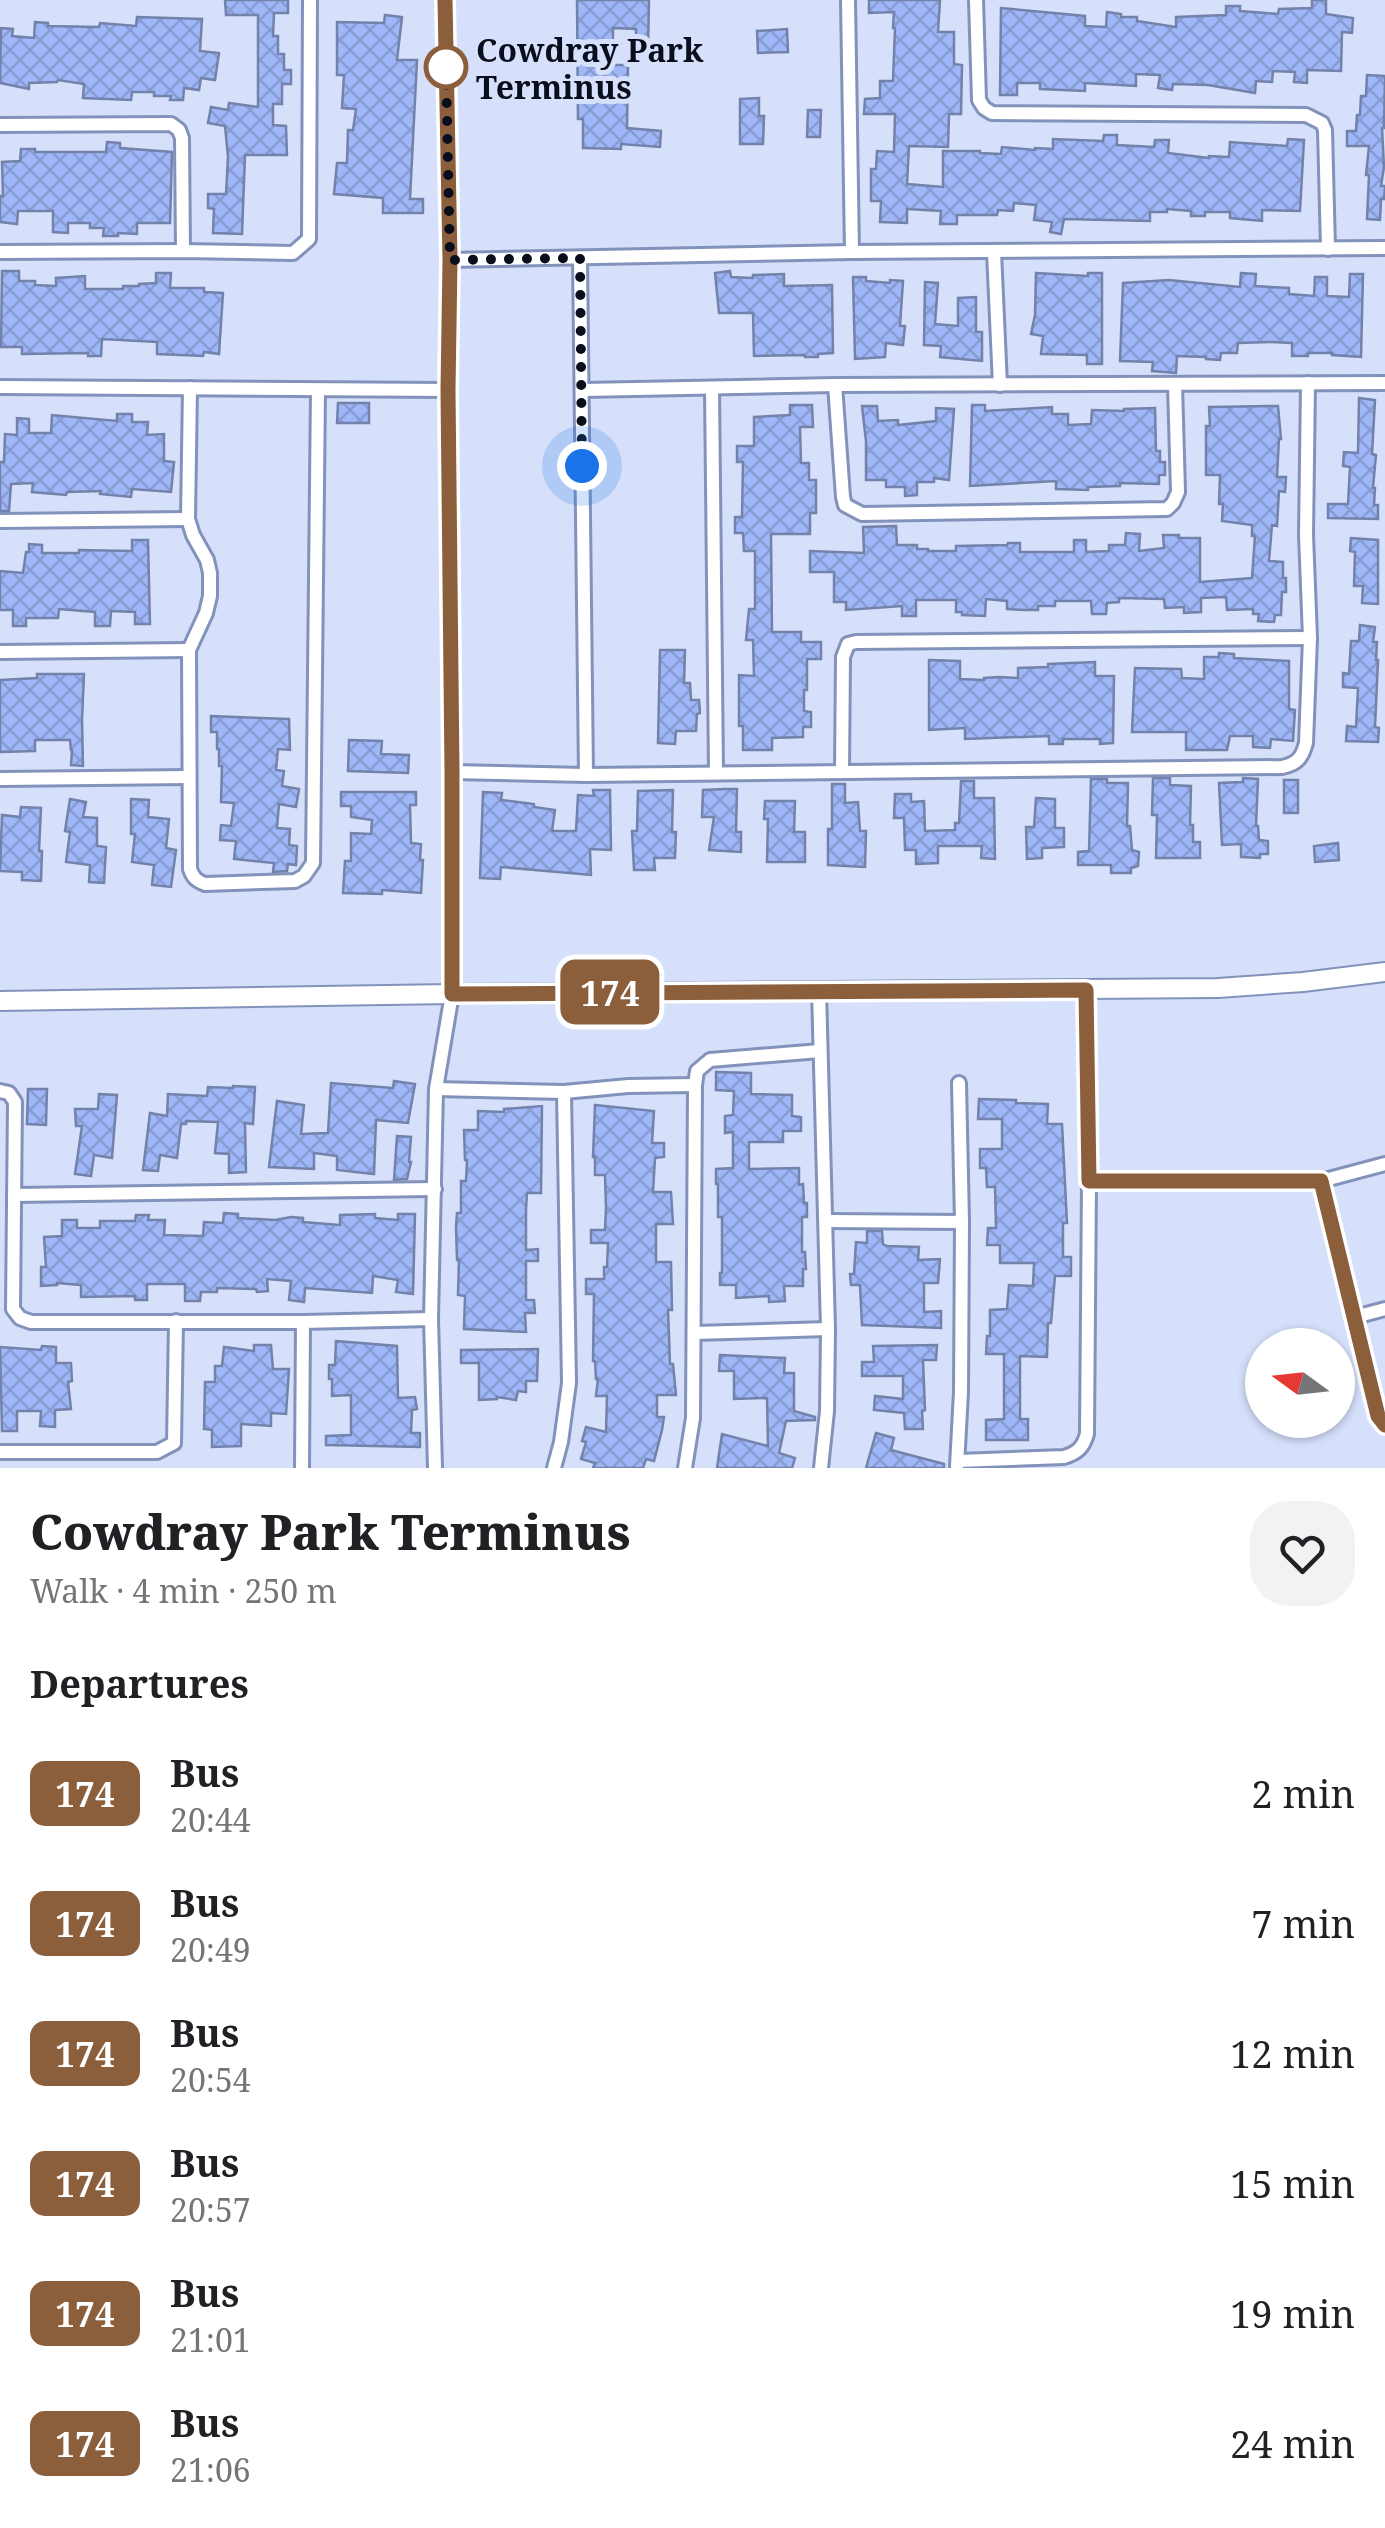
<!DOCTYPE html>
<html lang="en">
<head>
<meta charset="utf-8">
<style>
  body { margin:0; font-family:"Noto Serif",serif; background:#f2f2f2; color:#202124; height:100vh; display:flex; flex-direction:column; font-size:38px; white-space:nowrap }
  * { box-sizing:border-box; margin:0 }
  p { font-size:32px; color:#757577 }
  .icon { flex:none; width:55px; height:55px; fill:none; stroke:currentColor; stroke-width:2; stroke-linecap:round; stroke-linejoin:round }
  .map { position:relative; height:1468px; overflow:hidden }
  .drawer { display:flex; flex-direction:column; background:#fff; flex:1 }
  .drawer>* { flex:none }
  .badge { padding:0 20px; border-radius:15px; font-size:35px; line-height:65px }
  .needle { width:65px; rotate:285deg }
  .fabs { position:absolute; left:1245px; top:1328px; display:grid; gap:20px }
  .fabs a { display:grid; place-items:center; width:110px; height:110px; border-radius:50%; background:#fff; box-shadow:0 2px 8px #0004; font-size:50px }
  .you { position:absolute; width:50px; height:50px; margin:-25px; border:8px solid #fff; border-radius:50%; background:#1a73e8; box-shadow:0 0 0 15px #1a73e833 }
  .map>.badge { position:absolute; translate:-50% -50%; box-shadow:0 0 0 5px #fff }
  h2 { padding:0 30px; font-size:38px; line-height:90px }
  .round { display:grid; place-items:center; flex:none; width:105px; height:105px; border-radius:40px; background:#f2f2f2 }
  .summary { display:flex; align-items:center; justify-content:space-between; height:170px; padding:0 30px }
  h1 { font-size:48px; font-weight:800; line-height:75px }
  ul { padding:0; list-style:none }
  li { display:flex; align-items:center; gap:30px; height:130px; padding:0 30px }
  li div { flex:1 }
  li b { display:block; font-size:38px }
  li em { font-style:normal }
  li .badge { min-width:110px; font-weight:700; text-align:center }
  .map>svg:first-child { display:block }
</style>
</head>
<body>
<div class="map">
<svg width="1385" height="1468" viewBox="0 0 1385 1468">
  <defs>
    <pattern id="building-cross-hatch" width="8" height="8" patternUnits="userSpaceOnUse" patternTransform="scale(2.5)"><rect width="8" height="8" fill="#9fb7f8"/><path d="M0 0l8 8M0 8l8-8" fill="none" stroke="#889cd4"/></pattern>
  </defs>
  <rect width="100%" height="100%" fill="#d6e0fb"/>
  <g fill="url(#building-cross-hatch)" stroke="#7382aa" stroke-width="2.5">
    <path d="M225,0H288V13H274L273,36H278V54H284V70H291V84H282V104H273V125L286,126L287,155H245L242,234L213,233L214,209L208,208V194H226L228,157L225,126L208,123L211,107L228,110L229,103L258,107V15H226Z"/>
    <path d="M577,0H649L648,48L636,47V29L613,28V65H628L627,128L661,131L660,147L621,144V149L583,148V119H578Z"/>
    <path d="M869,0H940L938,32H954V64L962,65L961,114H949L948,147L909,146L907,184L943,187V151H980V153L1001,154L1002,147L1035,150V148L1053,149V139L1103,141L1104,135H1117V145L1154,147L1155,140H1169L1168,153L1209,158V156L1229,157L1230,142L1287,146L1288,139L1304,140L1300,211L1262,210V221L1230,218V212H1205V216H1191V211L1167,209V212H1150V221L1064,219L1061,234L1050,232L1052,222L1034,220L1036,205L1014,203L1013,211L998,210L997,215H957V224H940L941,211L907,209V223L880,222L881,201H871V169H876L877,151L894,152L895,114H864L865,99L880,98V81H893L895,28H893L894,12L869,13Z"/>
    <path d="M1312,0H1326V14L1353,18L1352,33L1342,32L1341,71L1307,70V83L1294,82L1295,72L1273,71L1272,82L1256,81L1255,93L1208,85L1173,84L1172,90L1158,88L1160,75L1136,74V86L1085,83V91L1040,89V83H1017V95H1000L1001,8L1085,16V26L1106,27L1107,12L1121,14V17H1137V21L1176,27V17L1226,15V6H1240V11L1278,14L1279,9L1312,8Z"/>
    <path d="M385,15L402,17L397,60H417L410,199H423V213H383V198L334,194L337,163H347L348,130H353L356,109L342,108L344,75H337V22L384,23Z"/>
    <path d="M137,17L202,19L200,51L219,53L215,80L201,78L199,90L184,88L183,100H170L171,96H154V92H132L131,100L83,98L84,84L58,80L57,82L29,83V89L0,83L1,28L13,29L12,36L34,38L35,22L48,23V26L99,27L100,23L136,26Z"/>
    <path d="M787,29L788,52L758,53L757,31Z"/>
    <path d="M1367,75L1385,76L1384,128H1382L1384,167L1381,186H1385V189L1384,199H1381L1380,220L1367,219L1369,175H1366L1369,146H1347V131H1356L1357,115H1360L1361,96H1366Z"/>
    <path d="M759,98V116H764L763,144H740V99Z"/>
    <path d="M808,110H821L820,137H807Z"/>
    <path d="M107,142L120,143V148L172,152L170,223H137V234L118,233V236H103L104,228H90V223H68V233L53,232V211H18L17,224L0,222V196H3L2,162L20,161L21,149H35V152H106Z"/>
    <path d="M2,271H19V281H35V285L56,286V278L85,276V289H123V286H139V284L156,283V273H171L170,288H204V292L223,293L219,354L204,352L203,356L157,354V342L102,339L101,356H88V353L22,354V347H1Z"/>
    <path d="M730,271L731,277L753,278V275L784,274V286L832,285L833,353L818,354V357H805L804,355L754,356L753,313H719L715,273Z"/>
    <path d="M1036,273L1088,276V273H1102V364H1087V355L1041,354L1043,336L1031,334L1035,315Z"/>
    <path d="M1241,273L1256,274L1255,286L1289,288V294L1314,296L1315,277H1327V296L1349,297L1350,274H1363L1361,357L1332,355V353H1308V356H1292V343L1271,342L1238,343L1237,353H1221L1220,360L1206,359V357L1177,356L1176,373L1152,371L1153,362L1120,361L1123,283L1169,280L1240,287Z"/>
    <path d="M853,277H866V281L890,283V280L903,281L900,326H905L903,345L886,343L885,357L855,359Z"/>
    <path d="M925,282L938,283L935,324L958,326V298L976,297V332H982V361L940,357L941,346L924,345Z"/>
    <path d="M1359,398L1375,400L1372,454L1376,455L1373,488H1375L1374,505H1378V519L1328,518V504H1348L1350,467L1343,466L1344,452L1358,453Z"/>
    <path d="M338,403H369V423H337Z"/>
    <path d="M790,405H812L813,427H800L801,463H809V480H816V513H810V534H771L772,632H801V642H821V659H807V690H804V711L811,712V727H803V737L772,738V750H743V726H739V675L754,676L753,640H746L749,609H755V551H744L743,533H735V517H742L743,462H737V446H754V417L790,415Z"/>
    <path d="M972,405H985V411L1052,407V414H1068V425L1091,424L1092,410L1124,411V409L1155,408L1156,451H1160V462H1165V475H1159V484L1120,483V486L1088,487V490L1056,489V481L970,486Z"/>
    <path d="M862,406H877L878,421L898,420V425L936,421V408L954,409L949,480L934,478V482H917V495L905,496V487H886V480H866V441Z"/>
    <path d="M1278,406L1281,439H1279L1277,477H1286L1285,492L1279,491L1277,526L1272,525L1269,561L1283,562V578H1286V592H1282L1281,615H1275L1274,622L1258,621L1259,614H1253V609L1227,610L1226,597L1201,598V612L1184,613V607L1165,608L1164,599L1119,598V602L1107,603L1106,614H1092L1091,601H1055V606H1038V610H1024L1007,609V601L986,599L985,616L962,615V612H956V600H916V616H902V606L846,610V602H834V572H810V551L864,553L863,527L896,526L897,545H917V549H928V551H956V546L1007,545L1008,543H1020V552H1074V540H1086V552L1109,551V545H1125L1126,533L1140,534L1139,551L1164,548L1163,535H1179V538H1200V582L1252,578L1255,536H1252V525L1222,521L1223,504H1219L1220,475H1206V426H1210L1209,407Z"/>
    <path d="M117,414H132V422H148L147,435L164,434V461L174,462L171,492L132,489L131,497L100,494L101,491L67,492L66,495L32,492L33,483L11,484L9,511H0V462H4L5,434L17,435V418L29,419V433H51L52,415L117,421Z"/>
    <path d="M1351,538L1378,540V604L1362,603L1363,586H1354L1355,552L1350,551Z"/>
    <path d="M132,540H148L150,624H135V612L111,611L110,626H95V612L59,609L58,618H26V626H13V610H0V571L23,573L26,552H29V544L42,545V553H79V550L132,551Z"/>
    <path d="M1360,625L1375,627L1373,642H1377L1376,660H1378L1375,727L1379,728L1378,742L1346,741L1347,726L1356,727L1358,688L1343,687V673L1349,674L1351,641H1359Z"/>
    <path d="M660,650H685L684,683H690L691,700H699L700,713L697,714L696,731H676L675,744L658,743Z"/>
    <path d="M1219,653L1234,654V658L1289,661V709L1295,710L1293,741L1271,739L1270,748L1253,747V736H1230L1227,750H1186V732H1132L1135,668L1181,669L1182,678L1204,679V657H1219Z"/>
    <path d="M929,660L960,661V679L984,680V678L999,677L1018,678V668L1048,667V664L1095,662V676H1114L1113,743L1100,744V739H1063V744H1049V736L965,739V728L929,730Z"/>
    <path d="M37,674H84L82,720L83,766L71,765L72,750H71L70,740H35V751L0,752V680L37,678Z"/>
    <path d="M211,716L289,719L290,750L278,749L276,770L284,771L282,786L299,789L296,807L279,804L277,828L290,829L289,845L297,846L296,865L288,864L287,871L273,872L274,863L234,859L236,841L220,840L221,825L231,826L234,803L221,802L222,766H219V749H217V732H211Z"/>
    <path d="M349,740L382,741L381,754L409,755L408,773L348,771Z"/>
    <path d="M1153,778H1170V785L1191,786L1190,825H1193V842H1200V858H1156L1157,815H1152Z"/>
    <path d="M1243,778L1258,779L1256,826H1258L1259,840L1268,841V854H1260V858L1241,857V844L1222,845L1219,783L1243,782Z"/>
    <path d="M1091,779H1107V783H1128L1127,826H1130L1132,850L1139,852L1138,866L1131,868V873H1111V865H1078V852L1089,851Z"/>
    <rect x="1284" y="780" width="14" height="33"/>
    <path d="M961,781H974V798H994L995,859L981,858L982,846H938V863L916,864V850H905L904,818H894L895,794H911V802L924,801L925,831L955,830V823H959Z"/>
    <path d="M832,784H845V803L858,802L860,831H866L865,867L828,865V829H832Z"/>
    <path d="M724,789H737L736,832H741V852L709,850L714,817H702L703,790Z"/>
    <path d="M593,790H610L611,850L590,849L591,875L501,867L500,879L480,878L483,792L502,793L501,800L534,804V807L555,810L552,831H576L578,795L594,796Z"/>
    <path d="M673,790L672,832H676L675,858H654L655,870H634L632,831H637L638,791Z"/>
    <path d="M341,792H416V805H410L411,843L421,844L420,860H423L421,893L382,890V894L343,893L345,861H351V833L371,834L372,820L351,817V806H341Z"/>
    <path d="M1036,798L1055,799V828H1064V847L1042,848V858L1027,859L1026,827H1034Z"/>
    <path d="M70,799L86,802L83,817L97,818V846L106,847L104,883L89,882L90,865L66,862L70,832L65,831Z"/>
    <path d="M131,799L149,800L148,817L169,819L166,848L176,850L171,887L152,885L154,865L132,862L135,834H131Z"/>
    <path d="M765,801H795L794,832H805V862H767L768,819H764Z"/>
    <path d="M21,807L41,808L39,851H42L41,881L22,880V872L0,871L2,815L20,817Z"/>
    <path d="M1338,843L1339,860L1315,862L1314,846Z"/>
    <path d="M716,1072L751,1073V1094L792,1095V1116L801,1117V1131H783V1142H749V1169L799,1168V1185L803,1184L804,1203H807V1217H802V1252H805L806,1269H803V1286H784L785,1301L769,1302V1296L736,1298V1285H720V1273H722V1217H718V1184H716V1169L733,1168V1132L725,1133V1116L733,1115L734,1091L716,1090Z"/>
    <path d="M394,1081L415,1084L408,1123L376,1120L374,1174L337,1170V1156L314,1153V1169L269,1167L277,1101L304,1105L301,1134L328,1133L331,1083L393,1088Z"/>
    <path d="M233,1086L255,1087L253,1124L245,1123L246,1172L229,1173V1154L215,1153L218,1122L186,1121V1124H181L177,1158L160,1155L158,1171L143,1170L150,1113L167,1116L168,1094L207,1096L208,1087L233,1088Z"/>
    <path d="M28,1089H47L46,1125L27,1124Z"/>
    <path d="M99,1094L117,1095L112,1158L94,1155L91,1176L75,1174L82,1126H76L75,1109H98Z"/>
    <path d="M979,1099L1016,1100V1103L1048,1104L1047,1124H1062L1067,1223H1063V1257H1071V1276H1055L1051,1323H1048L1047,1357L1020,1356V1419H1028V1440H986V1420L1004,1419V1354H986L987,1336H990V1310L1007,1309L1009,1285L1033,1286L1034,1263H1000V1245H987L988,1228H996L995,1187H987L986,1168H980V1149H1002V1119H978Z"/>
    <path d="M595,1105L654,1111L652,1143H664V1157L655,1158L653,1192H671L673,1224H656V1262H671L672,1310H668L670,1364H673L676,1395H657V1417H664L662,1430L654,1461L646,1459L643,1468H593L595,1463L581,1459L586,1442L582,1441L586,1427L606,1432L607,1396H596L598,1379H596L595,1361H593L594,1294H586V1279H604V1267H607L608,1243H591V1230H605L606,1208L605,1175H595V1157H593Z"/>
    <path d="M542,1106L541,1193H527L526,1209V1250L538,1249V1261H526V1300H534L535,1313H525L526,1332L464,1329L465,1296L458,1295L459,1260H457L456,1226L457,1213H461V1181H466L467,1160H465L464,1130H478V1111L504,1112V1109Z"/>
    <path d="M397,1136L411,1137L409,1162H411L407,1179L394,1180Z"/>
    <path d="M224,1213L238,1214V1218L275,1220L291,1217L303,1218V1222L340,1225V1215L375,1214V1218L398,1220V1214H415L413,1294L396,1292L398,1280L373,1276L372,1293L305,1288L304,1302L289,1300L291,1281L267,1279L268,1291L257,1292L256,1289L217,1288V1292H201L200,1301H185V1284H147V1300H135V1296L81,1297V1285L57,1283V1285L41,1286V1267H46L44,1237L62,1236V1220H77V1228H100V1221H135L136,1215H149L148,1220H165L164,1235L203,1236L204,1222L223,1223Z"/>
    <path d="M867,1231H882L883,1244L887,1246L919,1247L918,1260L940,1259L938,1283H924V1312L941,1311V1328L862,1325L860,1285H851L850,1274H854L856,1242L867,1243Z"/>
    <path d="M336,1341L397,1346L398,1398L415,1397L417,1409L412,1410L411,1433H420V1447L326,1445V1436L351,1435V1395L332,1396V1379H329V1365H335Z"/>
    <path d="M254,1345H271L273,1369H289L286,1414L271,1413V1426L241,1424V1446L212,1447V1430L204,1429L205,1382H215V1366H222L224,1347L254,1351Z"/>
    <path d="M937,1345L936,1360H923L925,1410L922,1411L923,1429H905L904,1413L874,1410L875,1396L903,1399V1376H862V1362H874L873,1346Z"/>
    <path d="M42,1346L56,1347V1363H71L72,1381L68,1382L71,1409L55,1410V1427L40,1426L41,1411H17V1431H2L0,1347L41,1350Z"/>
    <path d="M538,1349L537,1381H526V1392L518,1391L516,1400L497,1397V1399L479,1400V1363H461V1350Z"/>
    <path d="M720,1355L785,1358L784,1373H794V1411L815,1417V1420L786,1421L779,1453L795,1458L792,1468H717L722,1434L768,1446L767,1398L734,1399V1371H719Z"/>
    <path d="M876,1433L894,1438L891,1450L944,1464V1468H866Z"/>
  </g>
  <g fill="none" stroke-linecap="round" stroke-linejoin="round">
    <defs>
      <g id="minor">
        <path d="M848,0L852,252"/>
        <path d="M976,0L979,100L984,108L992,113L1306,115L1322,123L1325,130L1328,249"/>
        <path d="M0,125L171,124L179,130L182,138L183,251"/>
        <path d="M0,252L183,251L293,253L309,239L310,0"/>
        <path d="M994,252L1000,385"/>
        <path d="M580,258L586,775"/>
        <path d="M450,260L852,252L1385,248"/>
        <path d="M835,385L843,497L845,505L862,514L1167,509L1173,503L1178,492L1175,385"/>
        <path d="M0,387L448,390"/>
        <path d="M190,388L188,519L193,535L207,560L210,573V596L206,613L189,650L190,869C193,878 197,881 205,884L295,881L304,876L313,863L318,390"/>
        <path d="M712,388L716,773"/>
        <path d="M583,390L835,385L1385,383"/>
        <path d="M0,521L188,519"/>
        <path d="M0,652L189,650"/>
        <path d="M452,772L586,775L1282,767C1297,764 1302,758 1306,743L1310,638L1306,535L1308,383"/>
        <path d="M842,772L843,657L848,644L856,642L1310,638"/>
        <path d="M0,779L189,777"/>
        <path d="M819,990L828,1329L827,1411L821,1468"/>
        <path d="M436,1089L564,1092L628,1086L695,1085"/>
        <path d="M0,1091L9,1093L15,1102L13,1309L20,1318L31,1322H303L431,1319"/>
        <path d="M1089,1181H1321L1385,1164"/>
        <path d="M1321,1181L1378,1416L1385,1425"/>
        <path d="M14,1195L435,1189"/>
        <path d="M826,1221L962,1222"/>
        <path d="M1355,1317L1385,1309"/>
        <path d="M694,1333L828,1329"/>
        <path d="M0,1452H157L174,1443L176,1321"/>
        <path d="M958,1461L1064,1457C1077,1453 1083,1448 1087,1434L1089,1181L1086,990"/>
        <path d="M957,1466L961,1392L962,1222L959,1083"/>
        <path d="M302,1468L303,1322"/>
        <path d="M435,1468L431,1319L436,1089L452,994V772L448,390L450,260L445,0"/>
        <path d="M554,1468L561,1442L569,1383L564,1092"/>
        <path d="M685,1468L693,1418L695,1085L697,1071L710,1060L820,1051"/>
      </g>
      <path id="tertiary" d="M0,1001L452,994L1218,988L1303,982L1385,972"/>
    </defs>
    <use href="#minor" stroke="#8392bb" stroke-width="18"/>
    <use href="#tertiary" stroke="#8392bb" stroke-width="22"/>
    <use href="#minor" stroke="#fff" stroke-width="12"/>
    <use href="#tertiary" stroke="#fff" stroke-width="18"/>
  </g>
  <g fill="none" stroke-linecap="round" stroke-linejoin="round">
    <defs>
      <path id="line" d="M445,0L450,260L448,390L452,772V994L1086,990L1089,1181H1321L1378,1416L1385,1425"/>
    </defs>
    <use href="#line" stroke="#fff" stroke-width="22"/>
    <use href="#line" stroke="#8b5e3c" stroke-width="15"/>
    <path stroke="#090d1c" stroke-width="10" stroke-dasharray="0 18" d="M446,67L450,260L580,258L582,466"/>
  </g>
  <circle fill="#fff" stroke="#8b5e3c" stroke-width="5" cx="446" cy="67" r="20"/>
  <g text-anchor="middle" dominant-baseline="central" stroke-width="10" stroke-linejoin="round" paint-order="stroke">
    <g font-size="32" font-weight="bold" fill="#090d1c" stroke="#d6e0fb" text-anchor="start">
      <text x="476" y="49">Cowdray Park<tspan x="476" dy="37">Terminus</tspan></text>
    </g>
  </g>
</svg>
<div class="fabs">
<a><svg class="needle" viewBox="-14 -14 28 28"><path d="M0-13l5 13h-10z" fill="#e53935"/><path d="M0 13l5-13h-10z" fill="#757577"/></svg></a>
</div>
<div class="you" style="left:582px;top:466px"></div>
<b class="badge" style="left:610px;top:992px;background:#8b5e3c;color:#fff">174</b>
</div>
<section class="drawer">
<div class="summary"><div><h1>Cowdray Park Terminus</h1><p>Walk · 4 min · 250 m</p></div><a class="round"><svg class="icon" aria-label="heart" viewBox="0 0 24 24"><path d="M12 20l-8-8c-3-5 5-10 8-4 3-6 11-1 8 4z"/></svg></a></div>
<h2>Departures</h2>
<ul>
<li><span class="badge" style="background:#8b5e3c;color:#fff">174</span><div><b>Bus</b><p>20:44</p></div><em>2 min</em></li>
<li><span class="badge" style="background:#8b5e3c;color:#fff">174</span><div><b>Bus</b><p>20:49</p></div><em>7 min</em></li>
<li><span class="badge" style="background:#8b5e3c;color:#fff">174</span><div><b>Bus</b><p>20:54</p></div><em>12 min</em></li>
<li><span class="badge" style="background:#8b5e3c;color:#fff">174</span><div><b>Bus</b><p>20:57</p></div><em>15 min</em></li>
<li><span class="badge" style="background:#8b5e3c;color:#fff">174</span><div><b>Bus</b><p>21:01</p></div><em>19 min</em></li>
<li><span class="badge" style="background:#8b5e3c;color:#fff">174</span><div><b>Bus</b><p>21:06</p></div><em>24 min</em></li>
</ul>
</section>
</body>
</html>
